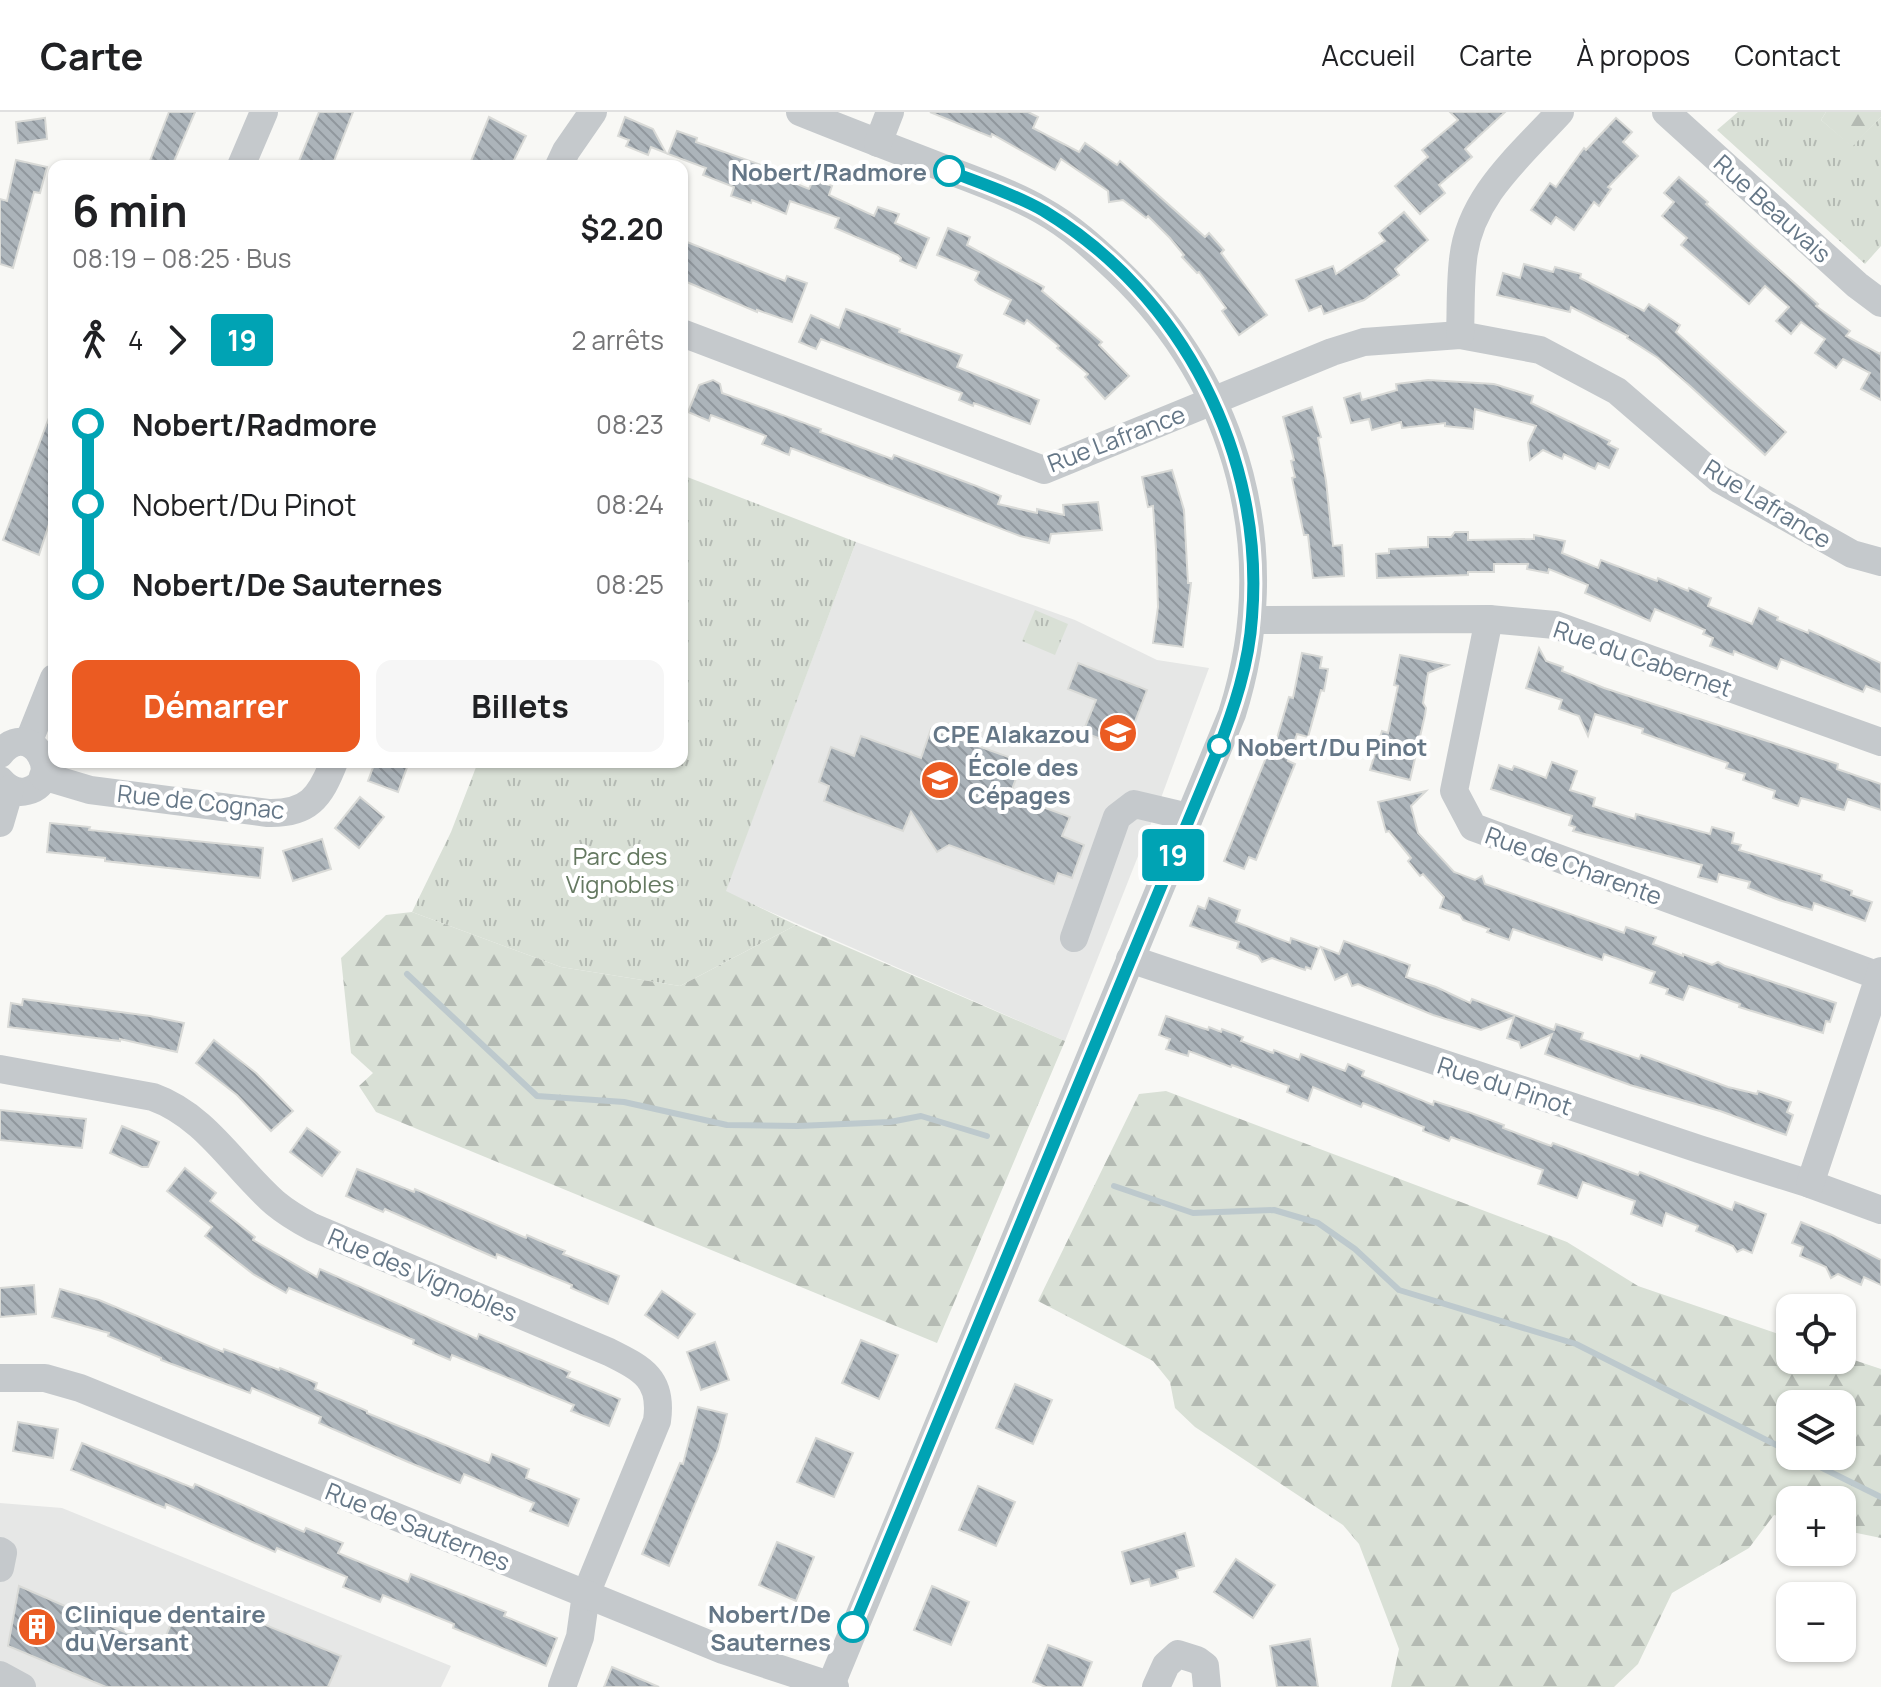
<!DOCTYPE html>
<html lang="fr">
<head>
<meta charset="utf-8">
<style>
  body { margin:0; font-family:Manrope,sans-serif; background:#f6f6f6; color:#202124; height:100vh; display:flex; flex-direction:column; font-size:30px; white-space:nowrap }
  * { box-sizing:border-box; margin:0 }
  p { font-size:26px; color:#757577 }
  .icon { flex:none; width:44px; height:44px; fill:none; stroke:currentColor; stroke-width:2; stroke-linecap:round; stroke-linejoin:round }
  .map { position:relative; flex:1; overflow:hidden }
  .panel { position:absolute; left:48px; top:48px; width:640px; height:608px; display:flex; flex-direction:column; background:#fff; border-radius:16px; box-shadow:0 2px 6px #0004 }
  .panel>* { flex:none }
  .badge { padding:0 16px; border-radius:6px; font-size:28px; line-height:52px }
  .tools { position:absolute; left:1776px; top:1182px; display:grid; gap:16px }
  .tools a { display:grid; place-items:center; width:80px; height:80px; border-radius:16px; background:#fff; box-shadow:0 2px 6px #0004; font-size:40px }
  .map>.badge { position:absolute; translate:-50% -50%; box-shadow:0 0 0 4px #fff }
  .legs { display:flex; align-items:center; gap:12px; height:88px; padding:0 24px; font-size:26px }
  .legs p { margin-inline-start:auto }
  .summary { display:flex; align-items:center; justify-content:space-between; height:136px; padding:0 24px }
  h1 { font-size:44px; font-weight:700; line-height:60px }
  .primary-button { display:flex; gap:16px; margin-top:auto; padding:16px 24px }
  .primary-button a { flex:1; height:92px; border-radius:16px; background:#eb5b22; color:#fff; font-size:32px; font-weight:700; line-height:92px; text-align:center }
  .primary-button a+a { background:#f6f6f6; color:#202124 }
  ul { padding:0 24px; list-style:none }
  li { display:flex; align-items:center; gap:28px; height:80px; font-size:30px }
  li i { display:grid; place-items:center; width:12px; height:100%; margin:0 10px; background:currentColor }
  li i::after { content:''; width:20px; height:20px; margin:-10px; border:6px solid; border-radius:50%; background:#fff }
  li p { margin-inline-start:auto }
  li:first-child i { background:linear-gradient(#0000 50%,currentColor 0) }
  li:last-child i { background:linear-gradient(currentColor 50%,#0000 0) }
  header { display:flex; align-items:center; gap:48px; box-sizing:border-box; height:112px; padding:0 40px; background:#fff; border-bottom:2px solid #e0e0e0 }
  header strong { font-size:38px }
  nav { display:flex; gap:44px; margin-inline-start:auto; font-size:28px }
  .map>svg:first-child { display:block }
</style>
</head>
<body>
<header>
<strong>Carte</strong>
<nav><a>Accueil</a><a>Carte</a><a>À propos</a><a>Contact</a></nav>
</header>
<div class="map">
<svg width="1881" height="1575" viewBox="0 0 1881 1575">
  <defs>
    <pattern id="grass-tufts" width="24" height="20" patternUnits="userSpaceOnUse" patternTransform="scale(2)"><rect width="24" height="20" fill="#d9e0d6"/><path d="M3 7l-1-3M5 7V3M7 7l1-3M15 17l-1-3M17 17v-4M19 17l1-3" fill="none" stroke="#b4bab3"/></pattern>
    <pattern id="forest-firs" width="22" height="20" patternUnits="userSpaceOnUse" patternTransform="scale(2)"><rect width="22" height="20" fill="#d9e0d6"/><path d="M5 1l3.5 6h-7zM16 11l3.5 6h-7z" fill="#b4bab3"/></pattern>
    <pattern id="building-back-hatch" width="6" height="6" patternUnits="userSpaceOnUse" patternTransform="scale(2)"><rect width="6" height="6" fill="#acb4ba"/><path d="M-1 5l2 2M0 0l6 6M5-1l2 2" fill="none" stroke="#90979d"/></pattern>
  </defs>
  <rect width="100%" height="100%" fill="#f8f8f5"/>
  <g fill="#e6e7e6">
    <path d="M856,430L1075,508L1157,548L1209,556L1161,686L1065,929L725,780Z"/>
    <path d="M0,1391L62,1396L451,1554L441,1575H0Z"/>
  </g>
  <g fill="url(#grass-tufts)">
    <path d="M1738,0H1826L1821,8L1852,34L1881,5V134L1865,152L1717,18Z"/>
    <path d="M682,363L856,430L726,779L796,813L680,874L561,855L412,800L451,720L478,650H682Z"/>
    <path d="M1035,498L1068,512L1055,543L1022,529Z"/>
  </g>
  <g fill="url(#forest-firs)" fill-rule="evenodd">
    <path d="M1826,0H1881V5L1852,35L1821,8Z"/>
    <path d="M412,800L561,855L680,874L796,813L1065,929L937,1231L376,1000L359,974L373,961L351,941L341,846L386,803Z"/>
    <path d="M1166,979L1567,1130L1638,1174L1790,1226V1248H1842V1244L1881,1257V1426L1842,1418V1388H1790V1407L1774,1403L1749,1436L1672,1481L1638,1552L1614,1575H1391L1399,1537L1359,1432L1343,1413L1195,1315L1175,1296L1170,1270L1153,1249L1038,1189L1139,982ZM1842,1292V1344H1790V1292Z"/>
  </g>
  <g fill="none" stroke-linecap="round" stroke-linejoin="round">
    <g stroke="#bdc9cd" stroke-width="6">
      <path d="M407,862L537,984L624,990L727,1013L798,1014L890,1010L921,1004L987,1024"/>
      <path d="M1114,1074L1193,1101L1274,1098L1318,1111L1355,1137L1399,1178L1576,1232L1790,1340"/>
      <path d="M1798,1344L1881,1385"/>
    </g>
  </g>
  <g fill="url(#building-back-hatch)" stroke="#d9dad7" stroke-width="2">
    <path d="M169,0H195L172,54H148Z"/>
    <path d="M319,0H353L332,54H297Z"/>
    <path d="M930,0H1028L1038,5L1033,16L1079,40L1085,31L1117,53L1120,49L1205,125L1209,121L1224,138L1221,141L1267,203L1239,223L1222,199L1226,196L1199,160L1197,161L1182,145L1184,143L1170,126L1148,104L1146,106L1123,88L1109,90L1108,79L1061,47L1055,58L992,22L991,25Z"/>
    <path d="M1450,0H1505L1465,37L1472,45L1439,73L1445,81L1420,102L1395,74L1428,45L1422,38L1458,8Z"/>
    <path d="M489,5L526,24L511,54H469Z"/>
    <path d="M625,5L653,17L666,41L651,35L648,43L626,34L629,28L618,24Z"/>
    <path d="M45,6L47,27L18,31L16,10Z"/>
    <path d="M1616,6L1632,20L1623,30L1638,44L1608,75L1611,77L1599,94L1594,90L1574,118L1556,105L1551,112L1531,98L1550,71L1556,75L1584,36L1586,38Z"/>
    <path d="M677,19L697,26L696,30L764,54L763,58L809,77L813,68L832,74L829,83L874,104L878,95L899,102L895,111L929,126L916,156L900,149L901,146L898,143L835,116L839,106L790,89L786,102L752,88L751,91L731,84L734,75L703,63L706,56L668,42Z"/>
    <path d="M16,48L47,55L40,81L34,80L13,156L0,152V87L7,89Z"/>
    <path d="M1679,65L1708,90L1706,92L1818,192L1816,194L1850,219L1846,224L1880,242L1881,240V288L1861,277L1870,261L1843,247L1836,256L1815,241L1825,227L1801,210L1791,222L1776,209L1789,195L1765,174L1749,192L1681,133L1687,126L1662,104L1674,90L1664,81Z"/>
    <path d="M1404,100L1428,128L1395,157L1399,163L1364,188L1324,202L1321,194L1309,199L1296,168L1333,154L1336,162L1385,129L1379,121Z"/>
    <path d="M948,116L970,125L967,133L1044,175L1042,179L1102,230L1099,233L1129,264L1105,287L1085,265L1088,262L1057,236L1059,234L1027,208L1024,212L1004,202L1011,188L979,172L975,168L979,160L937,143Z"/>
    <path d="M682,128L785,169L787,164L807,171L792,210L757,198V200L682,168Z"/>
    <path d="M1524,152L1553,160L1555,155L1581,162L1580,166L1644,199L1649,192L1680,213L1676,220L1786,320L1765,343L1689,273L1658,246L1627,226L1628,224L1571,195L1570,200L1497,183L1503,161L1520,166Z"/>
    <path d="M846,197L900,217L899,220L962,243L957,255L1039,288L1030,312L974,291L973,294L959,288L962,281L821,227L816,237L799,230L811,203L839,216Z"/>
    <path d="M713,268L720,272L722,281L821,317L820,320L892,347L894,343L979,375L1001,384L998,392L1037,401V397L1064,403L1063,393L1098,390L1102,418L1051,422L1049,431L1020,424L791,336L789,343L762,332L766,324L711,303L709,309L688,300L699,273Z"/>
    <path d="M1428,268L1494,272L1533,284L1531,291L1610,329L1608,332L1618,337L1609,356L1598,351L1595,357L1564,342L1562,347L1543,338L1530,348L1528,331L1536,314L1475,297L1473,317L1445,314V311L1402,316L1401,310L1372,318L1369,307L1351,311L1344,286L1360,281L1362,288L1397,278L1396,272Z"/>
    <path d="M53,295L54,397L39,443L3,428Z"/>
    <path d="M1312,295L1321,325L1318,326L1326,369L1333,434L1342,433L1344,464L1313,466L1308,423H1304L1292,366L1295,365L1291,349L1294,348L1283,305Z"/>
    <path d="M1172,358L1184,398L1188,471H1191L1183,535L1153,531L1158,495L1156,437L1153,394L1148,395L1142,365Z"/>
    <path d="M1455,420H1468V428L1534,427V423L1565,429L1562,441L1598,456L1601,448L1657,469L1658,466L1688,479L1689,476L1711,486L1708,494L1752,512L1759,496L1778,505L1777,508L1808,521L1809,518L1881,551V580L1866,574L1863,580L1781,547L1777,557L1734,539L1733,543L1710,534L1713,526L1703,522L1705,518L1655,497L1650,509L1585,481L1588,473L1549,457L1548,461L1527,457L1528,452H1494V460H1468V463L1377,466L1376,442L1389,441V437L1428,435V425H1451Z"/>
    <path d="M1539,536L1546,549L1563,555L1562,559L1604,576L1838,652L1837,657L1881,672V698L1848,687L1844,698L1801,686L1798,694L1773,686L1775,679L1743,668L1745,662L1726,656L1728,651L1642,621L1643,617L1595,602L1588,624L1579,604L1559,597L1562,588L1526,576Z"/>
    <path d="M1302,541L1322,545L1320,556L1328,557L1324,579L1321,578L1308,625L1297,622L1288,649L1295,652L1256,748L1249,745L1244,757L1224,749L1272,631L1275,633L1289,585L1293,586Z"/>
    <path d="M1400,543L1448,553L1428,561L1423,591L1426,596L1425,603L1410,668L1370,658L1382,619L1388,621L1398,574L1394,573Z"/>
    <path d="M1078,551L1147,578L1128,628L1112,621L1108,630L1083,620L1096,588L1068,577Z"/>
    <path d="M931,617L1022,650L1010,683L1070,705L1062,724L1084,733L1072,766L1058,761L1054,772L949,733L937,740L911,700L903,719L824,689L829,674L819,670L831,635L854,644L861,624L921,646Z"/>
    <path d="M375,650H409L398,680L368,669Z"/>
    <path d="M1552,650L1577,659L1570,678L1595,686L1593,694L1635,707L1636,702L1710,722L1712,715L1734,721L1732,731L1741,733L1739,738L1822,763L1821,768L1852,779L1851,783L1872,790L1865,809L1814,791L1812,798L1779,788L1748,776L1750,770L1719,762L1717,770L1698,765L1702,753L1573,719L1575,715L1569,713L1572,704L1491,677L1499,653L1512,658L1514,654L1546,666Z"/>
    <path d="M1426,679L1411,694L1418,721L1454,760L1475,768L1482,764L1485,772L1624,821L1626,815L1656,825L1653,832L1683,844V842L1712,853L1718,850L1725,854L1836,891L1830,910L1826,909L1823,921L1739,895L1740,892L1689,874L1683,888L1666,882L1668,877L1650,871L1655,860L1604,842L1602,848L1513,817L1509,828L1487,820L1489,817L1463,808L1460,803L1440,796L1444,785L1423,762L1420,764L1408,749L1411,746L1389,719L1386,720L1378,690Z"/>
    <path d="M360,685L384,705L359,736L335,716Z"/>
    <path d="M50,711L90,715L89,718L263,736L260,766L105,749V746L47,740Z"/>
    <path d="M322,727L331,757L293,769L283,739Z"/>
    <path d="M1209,786L1240,798L1236,810L1290,831L1291,826L1319,836L1311,857L1306,855L1305,858L1272,846L1262,850L1258,844L1237,836L1239,830L1190,814L1198,794L1205,797Z"/>
    <path d="M1344,829L1410,853L1406,865L1436,875L1470,891L1472,887L1554,918L1556,912L1583,921L1581,927L1639,947L1641,943L1728,975L1757,982L1758,979L1791,990L1787,1000L1793,1003L1786,1023L1720,999L1630,973L1545,942L1552,922L1521,936L1519,930L1507,926L1514,905L1481,918L1433,903L1358,872L1352,874L1347,862L1335,868L1321,835L1339,842Z"/>
    <path d="M23,887L150,904L184,911L177,940L120,927V929L8,915L11,891L22,893Z"/>
    <path d="M1166,904L1208,918L1209,915L1221,920L1222,917L1243,925L1241,929L1273,941L1274,938L1299,948L1301,942L1345,959L1348,952L1364,959L1362,964L1433,993L1434,989L1471,1001L1504,1013L1503,1016L1551,1034L1553,1031L1638,1063L1640,1060L1732,1098L1735,1090L1766,1102L1752,1141L1743,1137L1737,1140L1733,1134L1696,1119L1698,1114L1666,1101L1662,1114L1631,1102L1635,1089L1583,1070L1577,1086L1538,1072L1543,1058L1451,1025L1449,1029L1423,1019L1424,1015L1363,991L1361,995L1313,975L1308,989L1287,980L1289,974L1232,953L1231,955L1189,939L1188,944L1166,937L1170,927L1159,923Z"/>
    <path d="M214,928L256,961L293,999L271,1019L237,983L196,951Z"/>
    <path d="M0,998L86,1007L82,1036L0,1028Z"/>
    <path d="M122,1014L159,1030L148,1055H142L110,1041Z"/>
    <path d="M307,1016L340,1040L322,1064L290,1040Z"/>
    <path d="M185,1056L216,1081L210,1089L255,1125L253,1128L317,1165L320,1157L477,1227L479,1222L570,1260L567,1265L620,1287L609,1314L571,1299L574,1293L452,1243L450,1248L413,1232L414,1228L289,1176L286,1181L253,1162L205,1124L212,1115L167,1079Z"/>
    <path d="M357,1057L414,1080L415,1077L526,1126L527,1123L545,1131L565,1139L563,1142L619,1164L608,1192L571,1176L572,1173L497,1142L496,1146L385,1097L383,1100L346,1084Z"/>
    <path d="M1801,1110L1832,1123L1881,1148V1173L1864,1165L1861,1173L1838,1162L1831,1166L1826,1155L1800,1144L1803,1135L1792,1131Z"/>
    <path d="M34,1173L36,1202L0,1205V1176Z"/>
    <path d="M60,1177L99,1188L223,1240L224,1237L279,1258L280,1256L317,1271L315,1277L367,1299V1301L489,1351L492,1342L529,1357L526,1366L579,1387L568,1414L530,1399L534,1391L464,1362L460,1371L408,1350L319,1311L321,1305L252,1276L250,1281L161,1248V1246L108,1224L109,1221L52,1205Z"/>
    <path d="M662,1179L695,1202L678,1226L645,1203Z"/>
    <path d="M861,1228L898,1243L879,1287L842,1271Z"/>
    <path d="M715,1230L729,1268L701,1278L687,1240Z"/>
    <path d="M1015,1272L1052,1288L1033,1332L996,1316Z"/>
    <path d="M698,1295L727,1302L718,1337L669,1454L642,1442L680,1351L683,1352Z"/>
    <path d="M18,1310L58,1317L53,1346L13,1339Z"/>
    <path d="M816,1326L853,1341L834,1385L797,1370Z"/>
    <path d="M82,1331L193,1376L195,1372L304,1420L306,1416L343,1431L338,1441L408,1470L411,1462L506,1500L504,1504L557,1526L546,1554L453,1516L454,1512L383,1483L380,1490L343,1475L347,1465L277,1436L275,1440L166,1392L165,1396L71,1358Z"/>
    <path d="M978,1374L1015,1390L996,1434L959,1418Z"/>
    <path d="M1185,1421L1194,1454L1176,1459L1178,1466L1151,1474L1149,1467L1131,1472L1122,1440Z"/>
    <path d="M777,1430L814,1445L796,1489L759,1473Z"/>
    <path d="M1236,1447L1275,1473L1253,1506L1214,1480Z"/>
    <path d="M19,1474L161,1536L177,1497L210,1510L217,1493L341,1544L328,1575H106L8,1534Z"/>
    <path d="M932,1474L969,1490L951,1533L914,1518Z"/>
    <path d="M1310,1527L1318,1575H1277L1270,1534Z"/>
    <path d="M1048,1533L1092,1550L1082,1575H1046L1033,1570Z"/>
    <path d="M612,1555L659,1575H604Z"/>
  </g>
  <g fill="none" stroke-linecap="round" stroke-linejoin="round">
    <g stroke="#c5c9cc" stroke-width="28">
      <path d="M800,0C847,19 894,37 941,55C975,69 1010,80 1041,98C1070,114 1094,136 1117,158C1240,275 1283,441 1232,602L830,1575"/>
      <path d="M1666,0L1857,173L1881,191"/>
      <path d="M878,31L890,0"/>
      <path d="M241,54L264,0"/>
      <path d="M559,54L566,39L593,0"/>
      <path d="M682,221L1044,358L1332,240L1364,230L1460,223L1540,238L1617,279L1719,367L1852,442L1881,450"/>
      <path d="M1460,223C1461,198 1460,173 1463,148C1469,85 1520,44 1560,0"/>
      <path d="M1489,507L1454,679L1473,715L1879,864"/>
      <path d="M1252,508L1489,507L1555,513L1881,630"/>
      <path d="M28,631L54,566"/>
      <path d="M0,642C31,603 67,669 27,679C16,682 7,676 0,668"/>
      <path d="M43,664L90,678L268,701C308,702 320,686 334,650"/>
      <path d="M0,711L10,677"/>
      <path d="M1074,826L1117,705L1134,692L1189,705"/>
      <path d="M1130,847L1699,1037L1810,1072L1881,1098"/>
      <path d="M0,957L153,985C206,1004 234,1055 275,1091C287,1101 299,1108 312,1115L609,1240C643,1257 663,1267 657,1309L586,1482L580,1525L562,1575"/>
      <path d="M1810,1072L1881,859"/>
      <path d="M0,1266H45L80,1276L723,1538L835,1575"/>
      <path d="M0,1439L3,1441L0,1456"/>
      <path d="M0,1563L22,1575"/>
      <path d="M1156,1575L1166,1553L1178,1542L1197,1548L1205,1554L1207,1575"/>
    </g>
  </g>
  <g fill="none" stroke-linecap="round" stroke-linejoin="round">
    <defs>
      <path id="line-1" d="M853,1515L1217,640C1234,597 1249,552 1252,505C1265,344 1183,183 1044,99C1014,82 980,71 949,59"/>
    </defs>
    <use href="#line-1" stroke="#fff" stroke-width="18"/>
    <use href="#line-1" stroke="#00a3b4" stroke-width="12"/>
  </g>
  <defs>
    <symbol id="school-disc" viewBox="-11 -11 22 22"><circle r="9.5" fill="#eb5b22" stroke="#fff"/><path d="M0-5L7-2L0 1L-7-2ZM-4 1L0 2.5L4 1V4Q0 6-4 4Z" fill="#fff"/></symbol>
    <symbol id="building-disc" viewBox="-11 -11 22 22"><circle r="9.5" fill="#eb5b22" stroke="#fff"/><path d="M-4-6H4V6H1V3H-1V6H-4ZM-2.5-4.3h1.7v1.8h-1.7ZM.8-4.3h1.7v1.8H.8ZM-2.5-1h1.7V.8h-1.7ZM.8-1h1.7V.8H.8Z" fill="#fff"/></symbol>
  </defs>
  <g fill-rule="evenodd">
    <use href="#school-disc" x="1096" y="599" width="44" height="44"/>
    <use href="#school-disc" x="918" y="646" width="44" height="44"/>
    <use href="#building-disc" x="15" y="1493" width="44" height="44"/>
  </g>
  <g fill="#fff" stroke="#00a3b4" stroke-width="4">
    <circle cx="949" cy="59" r="14"/>
    <circle cx="1219" cy="634" r="10"/>
    <circle cx="853" cy="1515" r="14"/>
  </g>
  <g text-anchor="middle" dominant-baseline="central" stroke-width="8" stroke-linejoin="round" paint-order="stroke">
    <g font-size="24" font-weight="bold" fill="#657787" stroke="#fff" text-anchor="end">
      <text x="927" y="59">Nobert/Radmore</text>
      <text x="1237" y="634" text-anchor="start">Nobert/Du Pinot</text>
      <text x="831" y="1501">Nobert/De<tspan x="831" dy="28">Sauternes</tspan></text>
    </g>
    <g font-size="24" fill="#657787" stroke="#fff">
      <text transform="translate(1773 96) rotate(42)">Rue Beauvais</text>
      <text transform="translate(1116 326) rotate(-21)">Rue Lafrance</text>
      <text transform="translate(1768 391) rotate(32)">Rue Lafrance</text>
      <text transform="translate(1643 546) rotate(19)">Rue du Cabernet</text>
      <text transform="translate(201 689) rotate(6)">Rue de Cognac</text>
      <text transform="translate(1574 753) rotate(20)">Rue de Charente</text>
      <text transform="translate(1505 973) rotate(18)">Rue du Pinot</text>
      <text transform="translate(423 1162) rotate(23)">Rue des Vignobles</text>
      <text transform="translate(418 1414) rotate(22)">Rue de Sauternes</text>
    </g>
    <g font-size="24" font-weight="bold" fill="#657787" stroke="#fff" text-anchor="start">
      <text x="1090" y="621" text-anchor="end">CPE Alakazou</text>
      <text x="968" y="654">École des<tspan x="968" dy="28">Cépages</tspan></text>
      <text x="65" y="1501">Clinique dentaire<tspan x="65" dy="28">du Versant</tspan></text>
    </g>
    <g font-size="24" fill="#657961" stroke="#fff">
      <text x="620" y="743">Parc des<tspan x="620" dy="28">Vignobles</tspan></text>
    </g>
  </g>
</svg>
<div class="tools">
<a><svg class="icon" aria-label="locate" viewBox="0 0 24 24"><circle cx="12" cy="12" r="6"/><path d="M12 2v4M12 18v4M2 12h4M18 12h4"/></svg></a>
<a><svg class="icon" aria-label="layers" viewBox="0 0 24 24"><path d="M12 4l9 5-9 5-9-5zM3 14l9 5 9-5"/></svg></a>
<a>+</a>
<a>−</a>
</div>
<b class="badge" style="left:1173px;top:743px;background:#00a3b4;color:#fff">19</b>
<section class="panel">
<div class="summary"><div><h1>6 min</h1><p>08:19 – 08:25 · Bus</p></div><b>$2.20</b></div>
<div class="legs"><svg class="icon" aria-label="walk" viewBox="0 0 24 24"><circle cx="13" cy="4" r="2"/><path d="M13 8l-2 6 4 7M11 14l-3 7M7 12l3-4h3l4 4"/></svg>4<svg class="icon" aria-label="forward" viewBox="0 0 24 24"><path d="M9 5l7 7-7 7"/></svg><b class="badge" style="background:#00a3b4;color:#fff">19</b><p>2 arrêts</p></div>
<ul>
<li><i style="color:#00a3b4"></i><b>Nobert/Radmore</b><p>08:23</p></li>
<li><i style="color:#00a3b4"></i><span>Nobert/Du Pinot</span><p>08:24</p></li>
<li><i style="color:#00a3b4"></i><b>Nobert/De Sauternes</b><p>08:25</p></li>
</ul>
<div class="primary-button"><a>Démarrer</a><a>Billets</a></div>
</section>
</div>
</body>
</html>
